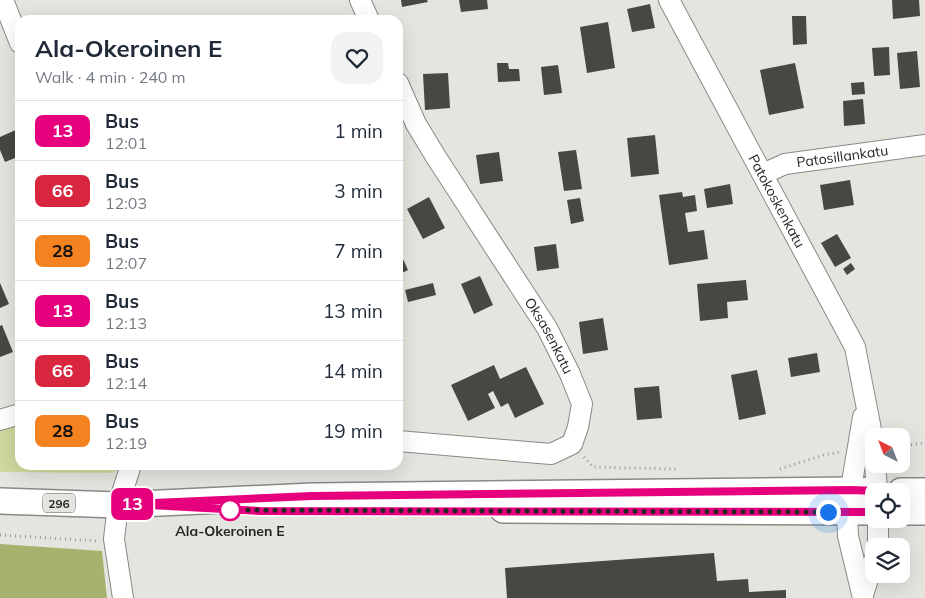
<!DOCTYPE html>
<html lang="en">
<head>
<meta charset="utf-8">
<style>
  body { margin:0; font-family:Mulish,sans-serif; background:#f2f2f3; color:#1f2937; height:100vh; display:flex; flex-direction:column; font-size:19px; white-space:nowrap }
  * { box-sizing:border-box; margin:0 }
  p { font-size:16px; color:#747a83 }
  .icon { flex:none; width:28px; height:28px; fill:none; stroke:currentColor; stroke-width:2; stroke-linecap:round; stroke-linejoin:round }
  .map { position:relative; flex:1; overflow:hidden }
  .side { position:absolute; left:15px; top:15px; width:388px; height:455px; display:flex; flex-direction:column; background:#fff; border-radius:15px; box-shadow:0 5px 20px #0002 }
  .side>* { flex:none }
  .badge { padding:0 10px; border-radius:8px; font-size:18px; line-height:32px }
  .needle { width:32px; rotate:318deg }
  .buttons { position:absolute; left:865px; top:428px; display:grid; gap:10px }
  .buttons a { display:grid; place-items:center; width:45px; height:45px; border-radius:10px; background:#fff; box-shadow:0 5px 20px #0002; font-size:25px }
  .you { position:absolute; width:25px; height:25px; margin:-12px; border:4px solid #fff; border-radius:50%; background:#1a73e8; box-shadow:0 0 0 8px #1a73e833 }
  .map>.badge { position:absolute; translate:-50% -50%; box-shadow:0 0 0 2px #fff }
  .round { display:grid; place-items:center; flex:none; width:52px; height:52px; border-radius:15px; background:#f2f2f3 }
  .headline { display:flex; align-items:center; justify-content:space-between; height:85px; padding:0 20px }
  h1 { font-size:24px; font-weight:700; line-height:38px }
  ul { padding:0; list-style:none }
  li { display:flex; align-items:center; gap:15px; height:60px; padding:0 20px; border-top:1px solid #e0e1e3 }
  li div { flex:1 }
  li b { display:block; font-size:19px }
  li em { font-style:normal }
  li .badge { min-width:55px; font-weight:700; text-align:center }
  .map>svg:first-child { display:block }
</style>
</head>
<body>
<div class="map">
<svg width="925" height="598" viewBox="0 0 925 598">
  <rect width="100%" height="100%" fill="#e4e5df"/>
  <path fill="#d0d99f" d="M20,422V465H123L113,473L0,472V429Z"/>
  <path fill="#a8b26f" d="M0,544L102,551L107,598H0Z"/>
  <g fill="#474843">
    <path d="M401,0H427L428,2L402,7Z"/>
    <path d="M459,0H487L488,9L461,12Z"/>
    <path d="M892,0H919L920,16L893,19Z"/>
    <path d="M650,4L655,28L632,32L627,9Z"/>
    <path d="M792,16H806L807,44L793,45Z"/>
    <path d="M608,22L615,68L587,73L580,27Z"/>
    <path d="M889,47L890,75L874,76L872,48Z"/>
    <path d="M917,51L920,87L900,89L897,53Z"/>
    <path d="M497,63H508L509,69H519L520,81L498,82Z"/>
    <path d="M795,63L804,108L769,115L760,70Z"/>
    <path d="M558,65L562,93L544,95L541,67Z"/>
    <path d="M448,73L450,108L425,110L423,74Z"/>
    <path d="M864,82L865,94L852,95L851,83Z"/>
    <path d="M863,99L865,124L844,126L843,101Z"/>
    <path d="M20,128V156L5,162L0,150V137Z"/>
    <path d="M655,135L659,174L631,177L627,138Z"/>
    <path d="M576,150L582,189L564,191L558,152Z"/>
    <path d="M499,152L503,181L480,184L476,155Z"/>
    <path d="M850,180L854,205L824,210L820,185Z"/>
    <path d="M730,184L733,204L707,208L704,189Z"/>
    <path d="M682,192L683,197L695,195L697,211L685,213L688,232L704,230L708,259L669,265L659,195Z"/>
    <path d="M429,197L445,228L423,239L407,209Z"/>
    <path d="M580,198L584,221L571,224L567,200Z"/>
    <path d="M837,234L851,258L835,267L821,243Z"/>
    <path d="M556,244L559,268L537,271L534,247Z"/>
    <path d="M398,248L408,270L398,275Z"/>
    <path d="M851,263L855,269L847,275L843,269Z"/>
    <path d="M480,276L493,305L474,314L461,284Z"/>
    <path d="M746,280L748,300L727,302L728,318L700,321L697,284Z"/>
    <path d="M0,283L9,304L0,308Z"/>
    <path d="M433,283L436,295L408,302L405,290Z"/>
    <path d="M603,318L608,350L583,354L579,322Z"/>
    <path d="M2,325L13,352L0,357V326Z"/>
    <path d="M817,353L820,372L791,377L788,358Z"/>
    <path d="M494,365L500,379L526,367L544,404L515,418L508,403L501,407L493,391L488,394L495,408L468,421L451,385Z"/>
    <path d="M757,370L766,414L739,420L731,375Z"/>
    <path d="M659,386L662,418L637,420L634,388Z"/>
    <path d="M714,553L717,581L748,579L749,592L786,590V598H507L505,568Z"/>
  </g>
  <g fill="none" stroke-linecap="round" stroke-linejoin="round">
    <defs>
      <g id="minor">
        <path d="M3,0L20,43"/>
        <path d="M360,0L369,20"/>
        <path id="s1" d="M669,0L855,347L874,445"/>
        <path id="s2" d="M398,83L416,124L436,157L547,328L570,374L582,404L578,427L572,444L551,454L398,441"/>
        <path id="s3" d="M763,174L785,164L925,145"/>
        <path d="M0,420L20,414"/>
        <path d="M875,464L877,491"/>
        <path d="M878,519V546"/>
        <path d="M863,595L874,560"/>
        <path d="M123,598L114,539L118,505L131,465"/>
        <path d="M863,598L848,536L847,512L863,417"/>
      </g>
      <g id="major">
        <path d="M901,491H925"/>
        <path d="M0,501L118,505L312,496L851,490L876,491"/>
        <path d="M503,510L874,512"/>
        <path d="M901,512H925"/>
      </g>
    </defs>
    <use href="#minor" stroke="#898a85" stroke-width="22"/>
    <use href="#major" stroke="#898a85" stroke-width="28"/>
    <g stroke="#9a9a96" stroke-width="3" stroke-dasharray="1 4" stroke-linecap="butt">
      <path d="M901,446L925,443"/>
      <path d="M584,457L593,467L676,469"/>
      <path d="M780,469L824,455L841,452"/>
      <path d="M0,535L97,541"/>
    </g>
    <use href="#minor" stroke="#fff" stroke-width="20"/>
    <use href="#major" stroke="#fff" stroke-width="25"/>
  </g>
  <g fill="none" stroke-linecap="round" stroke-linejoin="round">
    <defs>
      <path id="line" d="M874,512L260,511L131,504L312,496L851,490L876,491"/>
    </defs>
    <use href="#line" stroke="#fff" stroke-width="11"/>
    <use href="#line" stroke="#e6007e" stroke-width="8"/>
    <path stroke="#262624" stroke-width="5" stroke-dasharray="0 9" d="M230,510H221L828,512"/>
  </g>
  <circle fill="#fff" stroke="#e6007e" stroke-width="2.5" cx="230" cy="510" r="10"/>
  <g text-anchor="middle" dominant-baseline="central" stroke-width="5" stroke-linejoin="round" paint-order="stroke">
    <rect fill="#e4e5df" stroke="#5f5f5c" stroke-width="1" x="43" y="493.5" width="32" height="19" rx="4"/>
    <g font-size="12" font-weight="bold" fill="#262624">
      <text x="59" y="503">296</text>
    </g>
    <g font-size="14" fill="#262624" stroke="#e4e5df">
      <text stroke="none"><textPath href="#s3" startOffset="82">Patosillankatu</textPath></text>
      <text stroke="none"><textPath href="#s1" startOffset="228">Patokoskenkatu</textPath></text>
      <text stroke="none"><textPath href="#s2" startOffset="295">Oksasenkatu</textPath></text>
    </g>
    <g font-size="14" font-weight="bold" fill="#262624" stroke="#e4e5df">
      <text x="230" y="531">Ala-Okeroinen E</text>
    </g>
  </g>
</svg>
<div class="buttons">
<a><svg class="needle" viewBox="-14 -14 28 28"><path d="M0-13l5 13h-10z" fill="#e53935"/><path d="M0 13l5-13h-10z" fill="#747a83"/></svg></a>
<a><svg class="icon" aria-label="locate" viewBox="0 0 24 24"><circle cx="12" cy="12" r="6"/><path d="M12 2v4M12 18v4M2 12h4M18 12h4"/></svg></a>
<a><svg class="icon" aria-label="layers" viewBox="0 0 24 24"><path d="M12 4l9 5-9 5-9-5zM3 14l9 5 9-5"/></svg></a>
</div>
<div class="you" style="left:828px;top:512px"></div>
<b class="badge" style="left:132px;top:504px;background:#e6007e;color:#fff">13</b>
<section class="side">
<div class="headline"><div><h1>Ala-Okeroinen E</h1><p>Walk · 4 min · 240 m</p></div><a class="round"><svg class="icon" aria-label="heart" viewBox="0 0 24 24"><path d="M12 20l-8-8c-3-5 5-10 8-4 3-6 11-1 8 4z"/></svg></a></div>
<ul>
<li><span class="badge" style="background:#e6007e;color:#fff">13</span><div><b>Bus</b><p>12:01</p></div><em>1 min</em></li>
<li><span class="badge" style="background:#d7263d;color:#fff">66</span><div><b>Bus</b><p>12:03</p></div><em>3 min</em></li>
<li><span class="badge" style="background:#f58220;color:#111">28</span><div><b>Bus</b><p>12:07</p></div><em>7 min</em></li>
<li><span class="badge" style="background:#e6007e;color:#fff">13</span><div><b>Bus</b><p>12:13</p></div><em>13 min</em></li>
<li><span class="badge" style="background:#d7263d;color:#fff">66</span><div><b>Bus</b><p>12:14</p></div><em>14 min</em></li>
<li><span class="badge" style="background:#f58220;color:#111">28</span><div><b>Bus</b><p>12:19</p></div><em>19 min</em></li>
</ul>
</section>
</div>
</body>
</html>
